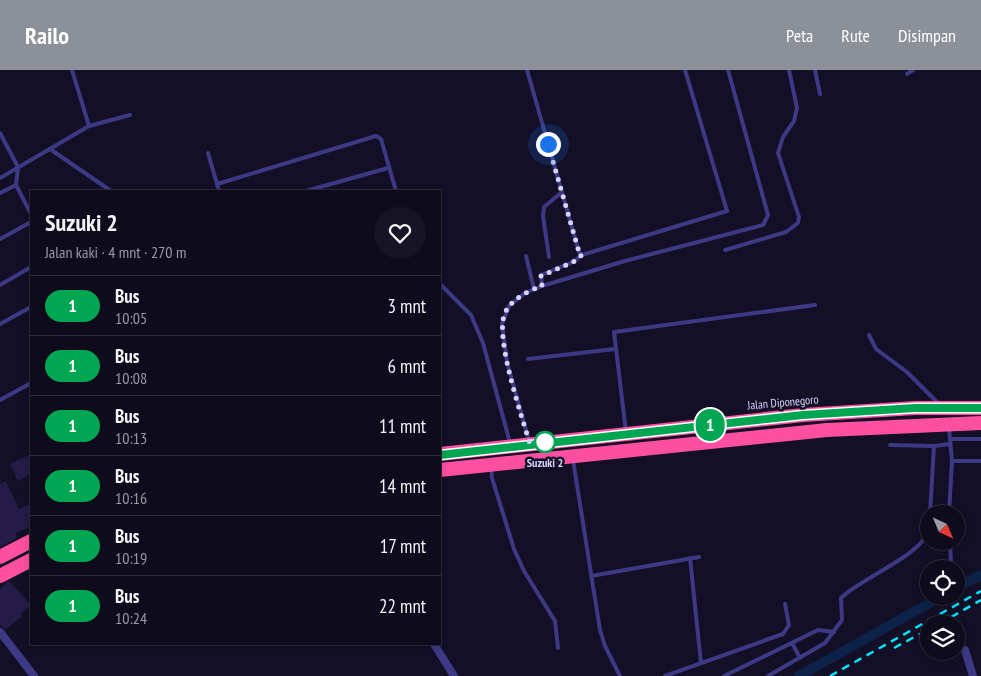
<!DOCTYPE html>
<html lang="id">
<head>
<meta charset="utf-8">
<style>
  body { margin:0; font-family:"PT Sans Narrow",sans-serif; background:#171425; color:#f1f3f6; height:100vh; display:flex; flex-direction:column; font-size:19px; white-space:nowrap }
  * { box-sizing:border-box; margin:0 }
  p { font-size:16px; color:#9b9ba3 }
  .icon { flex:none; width:28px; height:28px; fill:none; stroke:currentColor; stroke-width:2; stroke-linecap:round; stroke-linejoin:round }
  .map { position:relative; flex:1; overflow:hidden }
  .sheet { position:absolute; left:30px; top:120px; width:411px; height:455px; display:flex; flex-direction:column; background:#0e0b1c; border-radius:0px; box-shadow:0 2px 8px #0003,0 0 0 1px #2e2b3b }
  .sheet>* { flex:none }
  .badge { padding:0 10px; border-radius:16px; font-size:18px; line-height:32px }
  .needle { width:32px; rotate:136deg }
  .buttons { position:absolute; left:920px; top:435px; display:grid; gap:10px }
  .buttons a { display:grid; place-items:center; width:45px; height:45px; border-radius:50%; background:#0e0b1c; box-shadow:0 2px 8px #0003,0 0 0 1px #2e2b3b; font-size:25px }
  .you { position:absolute; width:25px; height:25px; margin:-12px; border:4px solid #fff; border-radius:50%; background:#1a73e8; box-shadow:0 0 0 8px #1a73e833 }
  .map>.badge { position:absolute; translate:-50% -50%; box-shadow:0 0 0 2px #fff }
  .round { display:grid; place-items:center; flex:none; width:52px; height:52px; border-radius:26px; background:#171425 }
  .summary { display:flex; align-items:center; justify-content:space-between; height:85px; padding:0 15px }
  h1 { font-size:24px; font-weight:700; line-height:38px }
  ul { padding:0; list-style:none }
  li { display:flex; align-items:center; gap:15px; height:60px; padding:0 15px; border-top:1px solid #2e2b3b }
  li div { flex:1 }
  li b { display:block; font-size:19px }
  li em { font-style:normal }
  li .badge { min-width:55px; font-weight:700; text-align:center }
  header { display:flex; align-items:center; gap:30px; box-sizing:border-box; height:70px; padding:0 25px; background:#8c9099; color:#fff }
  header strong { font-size:24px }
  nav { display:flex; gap:28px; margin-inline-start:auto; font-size:18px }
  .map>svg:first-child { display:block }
</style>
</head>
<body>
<header>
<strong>Railo</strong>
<nav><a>Peta</a><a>Rute</a><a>Disimpan</a></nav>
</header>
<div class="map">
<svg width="981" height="606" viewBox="0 0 981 606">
  <rect width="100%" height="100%" fill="#130f26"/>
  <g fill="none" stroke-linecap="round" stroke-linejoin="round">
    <g stroke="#0c2248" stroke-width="10">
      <path d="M956,518L981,505"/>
      <path d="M799,606L942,526"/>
    </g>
  </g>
  <g fill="#241b47">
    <path d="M31,384V404L18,411L10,394Z"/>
    <path d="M6,411L19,439L31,433V456L15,464L17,468L0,477V414Z"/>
    <path d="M9,511L31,535L20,544L22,546L5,560L0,554V519Z"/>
  </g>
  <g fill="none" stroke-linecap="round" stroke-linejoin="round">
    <g stroke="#3d3a85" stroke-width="4">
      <path d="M72,0L89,56"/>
      <path d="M527,0L579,182L582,185"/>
      <path d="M815,0L820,24"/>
      <path d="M907,4L913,0"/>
      <path d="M0,63L18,97L16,115L31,144"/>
      <path d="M50,79L111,121"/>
      <path d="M208,83L219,121"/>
      <path d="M0,108L89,56L130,45"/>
      <path d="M217,114L376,66L381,69L396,121"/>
      <path d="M306,121L388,98"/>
      <path d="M0,123L16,115"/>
      <path d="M0,169L31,152"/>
      <path d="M725,180L786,162L798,153L799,147L778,83L783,67L794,51L797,38L789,0"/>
      <path d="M526,186L534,219"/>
      <path d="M549,187L543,146L544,137L562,122"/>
      <path d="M440,214L471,245L483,273L510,373"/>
      <path d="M0,215L31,197"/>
      <path d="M542,216L541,205L573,192L582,185L727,141L685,0"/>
      <path d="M0,254L31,237"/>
      <path d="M869,265L876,279L907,302L939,334"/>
      <path d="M528,289L615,279"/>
      <path d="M0,330L31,313"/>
      <path d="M949,358L952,391"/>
      <path d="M626,362L614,262L815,235"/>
      <path d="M950,369H981"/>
      <path d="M529,371L507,292L502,254L509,236L525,223L542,216L625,191L763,155L768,145L728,0"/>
      <path d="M890,375L934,376"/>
      <path d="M573,390L600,560L605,576L620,606"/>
      <path d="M491,397L492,408L514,479L524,501L555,551L558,578"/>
      <path d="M930,444L934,376L950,374"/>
      <path d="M949,444L952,391H981"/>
      <path d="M950,471L951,494"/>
      <path d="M690,488L701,593"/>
      <path d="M591,506L699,487"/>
      <path d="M792,573L800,588"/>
      <path d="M665,606L783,564L789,555L785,534"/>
      <path d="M724,606L818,560L834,562"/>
      <path d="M768,606L825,573L842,550L841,528C861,508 921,486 929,460"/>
    </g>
    <g stroke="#3d3a85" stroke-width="8">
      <path d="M0,562L34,606"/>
      <path d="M434,574L454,606"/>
      <path d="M965,580L973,606"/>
    </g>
    <g stroke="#ff4fa3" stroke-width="14">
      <path d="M440,384L803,345L915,338H981"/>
      <path d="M440,400L827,360L981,353"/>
      <path d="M0,487L31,471"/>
      <path d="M0,506L31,490"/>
    </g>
    <g stroke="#00e5ff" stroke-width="2.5" stroke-dasharray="8 6" stroke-linecap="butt">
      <path d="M939,554L981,530"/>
      <path d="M894,578L929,559"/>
      <path d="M830,606L981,521"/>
    </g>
  </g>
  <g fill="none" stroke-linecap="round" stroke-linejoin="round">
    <defs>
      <path id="line" d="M440,385L803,345L915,338H981"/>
    </defs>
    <use href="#line" stroke="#fff" stroke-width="11"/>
    <use href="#line" stroke="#00a651" stroke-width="8"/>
    <path stroke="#d9d4ff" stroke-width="5" stroke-dasharray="0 9" d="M545,372L530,374C522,347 494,266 505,243C511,229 528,221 542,216L541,206L573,192L582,185L579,182L548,74"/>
  </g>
  <circle fill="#fff" stroke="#00a651" stroke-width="2.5" cx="545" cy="372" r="10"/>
  <g text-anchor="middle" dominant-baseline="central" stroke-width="5" stroke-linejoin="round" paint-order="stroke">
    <g font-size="12" fill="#d9d4ff" stroke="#130f26">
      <text transform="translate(783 332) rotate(-5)">Jalan Diponegoro</text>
    </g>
    <g font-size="12" font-weight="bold" fill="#d9d4ff" stroke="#130f26">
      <text x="545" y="392">Suzuki 2</text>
    </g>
  </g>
</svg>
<div class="buttons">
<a><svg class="needle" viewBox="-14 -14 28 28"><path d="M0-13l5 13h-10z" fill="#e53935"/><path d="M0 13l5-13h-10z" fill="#9b9ba3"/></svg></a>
<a><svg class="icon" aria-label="locate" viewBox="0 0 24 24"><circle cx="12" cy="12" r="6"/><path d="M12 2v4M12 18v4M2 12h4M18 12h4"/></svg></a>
<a><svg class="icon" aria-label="layers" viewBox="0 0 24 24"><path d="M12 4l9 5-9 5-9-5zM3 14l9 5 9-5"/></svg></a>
</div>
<div class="you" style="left:548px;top:74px"></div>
<b class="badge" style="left:710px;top:355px;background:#00a651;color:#fff">1</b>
<section class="sheet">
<div class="summary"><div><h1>Suzuki 2</h1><p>Jalan kaki · 4 mnt · 270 m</p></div><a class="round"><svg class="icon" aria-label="heart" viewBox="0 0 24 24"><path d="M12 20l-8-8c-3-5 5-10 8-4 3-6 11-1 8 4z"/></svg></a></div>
<ul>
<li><span class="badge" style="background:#00a651;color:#fff">1</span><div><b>Bus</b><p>10:05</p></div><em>3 mnt</em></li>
<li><span class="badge" style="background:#00a651;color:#fff">1</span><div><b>Bus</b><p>10:08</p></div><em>6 mnt</em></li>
<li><span class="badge" style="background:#00a651;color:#fff">1</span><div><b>Bus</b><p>10:13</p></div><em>11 mnt</em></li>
<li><span class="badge" style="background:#00a651;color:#fff">1</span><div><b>Bus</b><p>10:16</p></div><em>14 mnt</em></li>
<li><span class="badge" style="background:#00a651;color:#fff">1</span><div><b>Bus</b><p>10:19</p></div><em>17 mnt</em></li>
<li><span class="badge" style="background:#00a651;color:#fff">1</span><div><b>Bus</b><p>10:24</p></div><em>22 mnt</em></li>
</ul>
</section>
</div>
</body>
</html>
